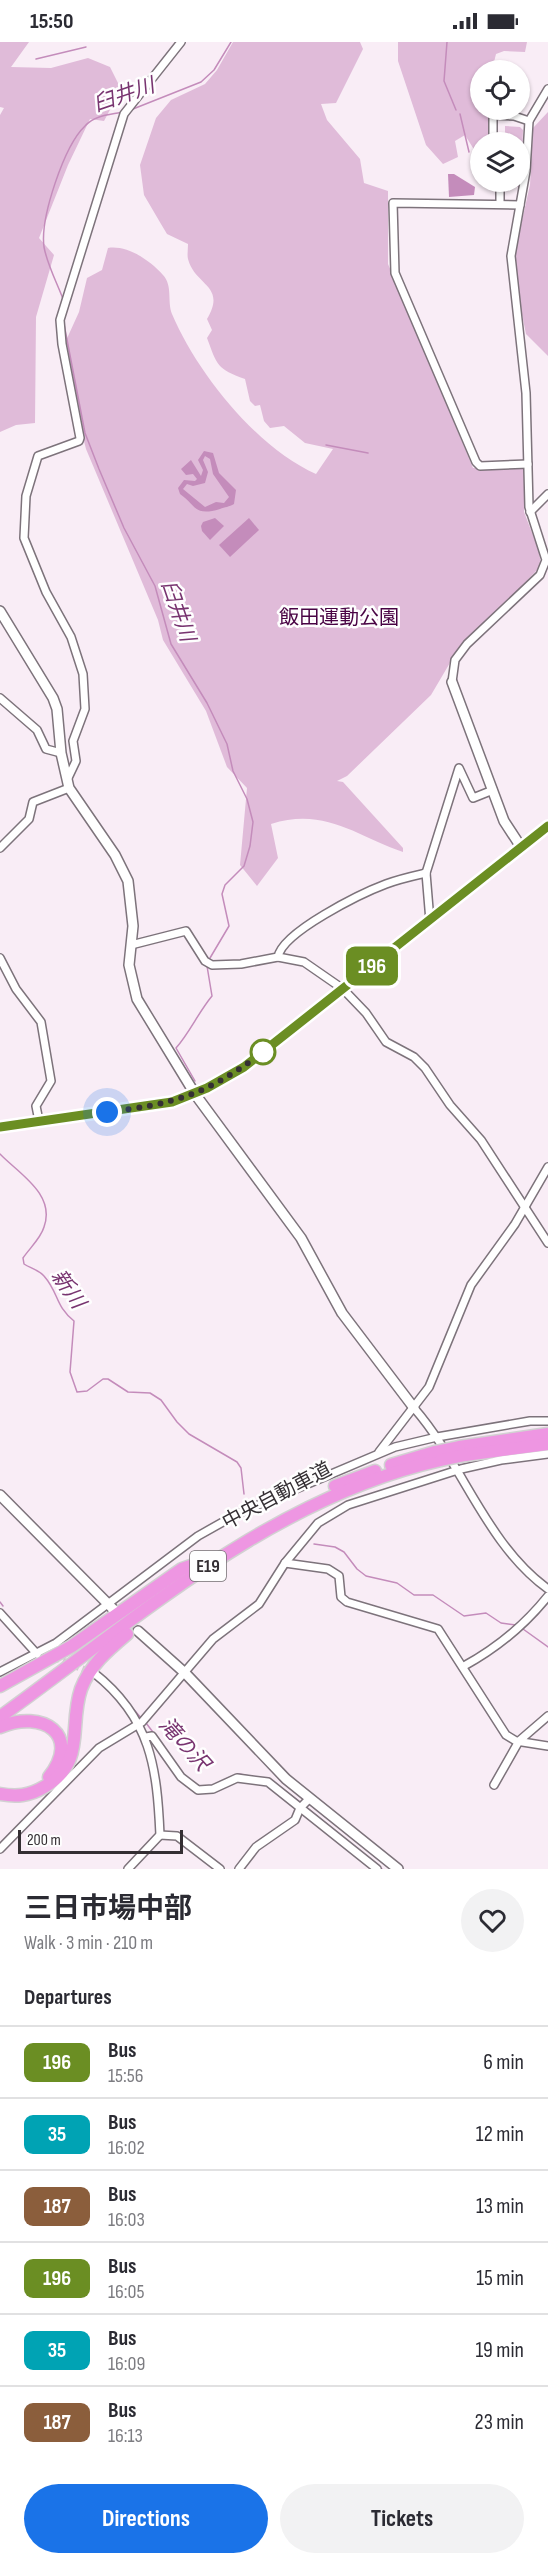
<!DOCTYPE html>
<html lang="en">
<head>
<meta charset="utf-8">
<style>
  body { margin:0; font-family:"Sofia Sans Condensed","Noto Sans JP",sans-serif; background:#f2f2f3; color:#2b2b33; height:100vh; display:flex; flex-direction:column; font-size:22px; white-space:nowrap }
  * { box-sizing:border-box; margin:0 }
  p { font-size:20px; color:#7c7c81 }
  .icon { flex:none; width:33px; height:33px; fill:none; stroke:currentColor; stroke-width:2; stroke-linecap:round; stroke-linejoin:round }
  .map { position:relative; height:1827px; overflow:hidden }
  .sheet { display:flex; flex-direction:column; background:#fff; flex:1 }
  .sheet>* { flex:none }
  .badge { padding:0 12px; border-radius:9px; font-size:21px; line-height:39px }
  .controls { position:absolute; left:470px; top:18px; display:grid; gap:12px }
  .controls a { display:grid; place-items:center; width:60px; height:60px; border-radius:50%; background:#fff; box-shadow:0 2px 4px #0004; font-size:30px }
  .scale { position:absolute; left:18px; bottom:15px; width:165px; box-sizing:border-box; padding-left:6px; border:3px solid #342f33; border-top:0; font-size:16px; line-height:21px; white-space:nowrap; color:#342f33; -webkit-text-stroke:4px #fefefe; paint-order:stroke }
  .you { position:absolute; width:30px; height:30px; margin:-15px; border:4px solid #fff; border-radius:50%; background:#1a73e8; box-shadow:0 0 0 9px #1a73e833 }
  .map>.badge { position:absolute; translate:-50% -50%; box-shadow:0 0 0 3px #fff }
  h2 { padding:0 24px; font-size:22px; line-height:54px }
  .round { display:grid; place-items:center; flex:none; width:63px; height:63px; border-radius:32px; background:#f2f2f3 }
  .headline { display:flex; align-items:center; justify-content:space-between; height:102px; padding:0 24px }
  h1 { font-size:28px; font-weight:700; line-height:45px }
  .button { display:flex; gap:12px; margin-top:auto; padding:12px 24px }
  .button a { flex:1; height:69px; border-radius:36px; background:#1a73e8; color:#fff; font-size:24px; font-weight:700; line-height:69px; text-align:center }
  .button a+a { background:#f2f2f3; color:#2b2b33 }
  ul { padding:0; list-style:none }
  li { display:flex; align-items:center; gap:18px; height:72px; padding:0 24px; border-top:2px solid #e1e1e2 }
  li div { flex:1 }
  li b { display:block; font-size:22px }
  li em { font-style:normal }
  li .badge { min-width:66px; font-weight:700; text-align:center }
  .status { display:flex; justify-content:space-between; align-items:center; height:42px; padding:0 30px; background:#fff; direction:ltr }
  .status svg { height:16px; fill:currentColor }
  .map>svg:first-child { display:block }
</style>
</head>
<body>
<div class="status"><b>15:50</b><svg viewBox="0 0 49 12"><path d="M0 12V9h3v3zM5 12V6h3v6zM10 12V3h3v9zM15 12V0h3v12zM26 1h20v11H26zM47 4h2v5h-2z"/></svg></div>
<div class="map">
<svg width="548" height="1827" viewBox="0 0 548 1827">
  <rect width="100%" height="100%" fill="#f9edf6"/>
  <g fill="#e0bbd9">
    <path d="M0,0H29L11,25L51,26L88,16L110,25L121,47L104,79L90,77L68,123L39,196L54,213L36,275L35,381L16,383L0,390V73L4,66L0,65Z"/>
    <path d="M233,0H360L363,7L336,61L321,62L327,78L360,117L364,141L388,149V222L473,426H525L524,470L539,509L541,524L454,614L431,653L347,734L337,739L343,740L403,806V810C356,794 325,765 271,782L278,816L257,844L240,823L247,746L227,725L206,669L163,598L158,578L86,407L80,383L64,303L79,270L87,236L102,228L108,206C127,203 150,218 163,233C173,244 167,259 172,272C197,331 257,406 316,432L333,407L305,401L284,384L270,386L264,379L260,363L255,364L250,359L245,337C217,327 217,323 207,296L212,288L207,277C227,243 195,244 188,217C187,213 188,207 188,202L167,192L161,182L144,153L140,123L156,76L171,58L205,42L217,28Z"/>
    <path d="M398,0H527L525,10L504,9L496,12L492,28H480V68H489L488,100H480V113L478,114L465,93L455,99L458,115L443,122L426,103L398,19Z"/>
    <path d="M548,70V314L526,292L515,237L514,214L530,143L533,86Z"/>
    <path d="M505,84L520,85L523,88L521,143L518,145L509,144L508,140H519V100H505Z"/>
  </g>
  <g fill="#c48cbb" fill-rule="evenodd">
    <path d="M448,132H454L475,145L474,153L449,155Z"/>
    <path d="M204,409L213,411L219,431L236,448L234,462C229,465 225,465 220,467C194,475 196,463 180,452L178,446L184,438L195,439L197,437L193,432L186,433L181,427L191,418L201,434L203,428L198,418ZM205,414L210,417L213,432L229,455L224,461L216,460L205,465L183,447L187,442L193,444L205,441L208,430L203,418Z"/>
    <path d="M215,476L224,484L210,498L202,489L201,484L203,480Z"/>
    <path d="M249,476L259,488L230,515L219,503Z"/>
  </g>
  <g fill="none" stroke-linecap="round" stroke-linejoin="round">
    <g stroke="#c48cbb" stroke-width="1.5">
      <path d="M447,0L444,39L456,68"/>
      <path d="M36,17L86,5"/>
      <path d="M133,67L201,40L214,28L231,0"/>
      <path d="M460,72L469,110"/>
      <path d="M63,257C57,241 47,222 44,205C40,176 64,104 85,84C95,73 109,73 123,70"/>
      <path d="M63,277L85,391L99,427L124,486L155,544L171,602L207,661L227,702L233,729L247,757L253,780L250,804L244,824L225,843L222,852L229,884L210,916"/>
      <path d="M326,403L368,411"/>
      <path d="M195,1039L176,1006C190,990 198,971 212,954L207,924"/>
      <path d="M0,1112C18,1131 56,1152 44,1185C41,1196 29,1207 23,1216L24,1222C30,1226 39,1228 44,1234C59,1251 55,1264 74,1279L70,1330L77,1350L87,1349L103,1337H108L128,1350L150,1351L161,1358L177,1380L189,1392L237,1420L241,1426L244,1452"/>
      <path d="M314,1502L335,1505L344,1510L357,1527L366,1534L397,1541L414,1553H433L464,1574L486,1571L501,1581L516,1583"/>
      <path d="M0,1560L3,1564"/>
      <path d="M523,1587L548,1605"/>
      <path d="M122,1654L142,1677"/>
      <path d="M146,1681L159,1698"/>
      <path d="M179,1727L186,1735"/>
      <path d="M271,1738L300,1760"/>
      <path d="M219,1741L239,1732L260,1736"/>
      <path d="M306,1765L382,1827"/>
    </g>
    <path stroke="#d2c7cf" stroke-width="7" stroke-dasharray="7 3.5" stroke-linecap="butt" d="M53,1615L93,1631"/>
    <defs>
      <g id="street">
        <path d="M493,73L514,74L529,79"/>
        <path d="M493,100V68"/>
        <path d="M500,161V140"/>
        <path d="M520,163L393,161L395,231L476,420L480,424L528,422"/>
        <path d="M530,470L548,452"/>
        <path d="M452,640L455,618L467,602L540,533L546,518L529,465L526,351L511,214L526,129L529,79L548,47"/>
        <path d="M0,656L37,688L46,707L61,711"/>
        <path d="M67,738L76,719L73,699L85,667L83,632L71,595L46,550L24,496L26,454L38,414L79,399L80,396L62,302L60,278L124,72L181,0"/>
        <path d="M0,806L29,777L33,760L69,746"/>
        <path d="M430,879L426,831L459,726L473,756L493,748"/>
        <path d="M131,903L186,889L205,919L212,923L241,922L278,915L304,920L343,947L366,971L386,1000L414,1015L425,1026L450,1063L481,1098L548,1201"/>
        <path d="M278,915C282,890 362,851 386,842C399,837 413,834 426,831"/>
        <path d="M0,916L16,947L41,980L51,1039L36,1064L39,1079"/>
        <path d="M414,1366C463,1422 486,1502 548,1547"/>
        <path d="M379,1410L429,1345L471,1243L515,1182L548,1125"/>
        <path d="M285,1521L328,1527L339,1534L341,1555L347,1560L438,1587L506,1693L516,1699L548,1704"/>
        <path d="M0,1571L37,1612"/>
        <path d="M464,1624C497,1606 524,1584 548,1554"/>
        <path d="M0,1630L56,1601L198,1494L237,1472L395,1405L437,1395L530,1379H548"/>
        <path d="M94,1631C151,1676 157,1726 160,1793L128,1827"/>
        <path d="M146,1695L152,1694L181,1735L198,1748L213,1747L237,1736L268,1740L377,1827"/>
        <path d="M494,1743L519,1699L548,1674"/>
        <path d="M160,1793L177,1794L220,1827"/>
        <path d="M0,1807L99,1706L142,1680L213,1597L259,1562L285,1521L318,1481L348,1463L461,1427L501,1418L548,1412"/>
        <path d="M239,1827L256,1805L295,1778L300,1766L310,1756"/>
      </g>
      <g id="secondary">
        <path d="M0,569L53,656L57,667L61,711L69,746L115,813L128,839L133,884L129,923L137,957L195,1052L301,1196L342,1271L414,1366"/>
        <path d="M452,640L504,779L521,805"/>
        <path d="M0,1085L172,1060L207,1046L244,1025L548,784"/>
        <path d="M0,1453L117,1571"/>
        <path d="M138,1589L185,1631L286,1737L398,1827"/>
      </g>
      <g id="highway">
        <path d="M459,1405L548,1392"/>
        <path d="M465,1413L548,1402"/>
        <path d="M391,1423L435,1410"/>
        <path d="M335,1444L375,1429"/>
        <path d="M0,1644L72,1604L182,1527L199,1521"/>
        <path d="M0,1675C138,1576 271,1456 441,1418"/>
        <path d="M0,1685C43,1667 82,1693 49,1735"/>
        <path d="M0,1752C16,1755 29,1754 44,1745C87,1720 68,1685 81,1647C90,1623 108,1608 127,1592"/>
      </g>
    </defs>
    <use href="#street" stroke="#7d737b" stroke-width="10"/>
    <use href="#secondary" stroke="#7d737b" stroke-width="12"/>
    <use href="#highway" stroke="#d2d1d2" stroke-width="15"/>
    <use href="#street" stroke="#fff" stroke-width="7"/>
    <use href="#secondary" stroke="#fff" stroke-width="9"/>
    <use href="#highway" stroke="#ee96e2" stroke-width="12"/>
    <defs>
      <g id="highway-bridge">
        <path d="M435,1410L459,1405"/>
        <path d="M441,1418L465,1413"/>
      </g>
    </defs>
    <use href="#highway-bridge" stroke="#d2d1d2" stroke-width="15" stroke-linecap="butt"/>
    <use href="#highway-bridge" stroke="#ee96e2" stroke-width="12"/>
  </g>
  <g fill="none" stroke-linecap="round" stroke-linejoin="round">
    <defs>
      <path id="line" d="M0,1085L172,1060L207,1046L244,1025L548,784"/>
    </defs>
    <use href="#line" stroke="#fff" stroke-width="14"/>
    <use href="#line" stroke="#6b8e23" stroke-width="9"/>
    <path stroke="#342f33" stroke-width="6" stroke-dasharray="0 10.8" d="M107,1070C175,1062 208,1052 263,1010"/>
  </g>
  <circle fill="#fff" stroke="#6b8e23" stroke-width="3" cx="263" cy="1010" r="12"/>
  <g text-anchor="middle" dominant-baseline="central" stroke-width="5" stroke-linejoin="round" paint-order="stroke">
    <rect fill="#fefefe" stroke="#716d70" stroke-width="1.5" x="190" y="1509" width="36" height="30" rx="4.5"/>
    <g font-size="18" font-weight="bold" fill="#342f33">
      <text x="208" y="1524">E19</text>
    </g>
    <g font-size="20" fill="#490344" stroke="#fefefe">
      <text x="339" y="576">飯田運動公園</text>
    </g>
    <g font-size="20" fill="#342f33" stroke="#fefefe">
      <text transform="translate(277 1454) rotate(-28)">中央自動車道</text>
    </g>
    <g font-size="21" font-style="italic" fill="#783470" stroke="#fefefe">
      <text transform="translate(124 53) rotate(-19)">臼井川</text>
      <text transform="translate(178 569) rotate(71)">臼井川</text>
      <text transform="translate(68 1247) rotate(55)">新川</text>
      <text transform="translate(184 1702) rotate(48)">滝の沢</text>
    </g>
  </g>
</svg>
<div class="controls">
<a><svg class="icon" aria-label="locate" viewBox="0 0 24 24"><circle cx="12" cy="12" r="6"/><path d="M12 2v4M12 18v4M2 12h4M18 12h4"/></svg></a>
<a><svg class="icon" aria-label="layers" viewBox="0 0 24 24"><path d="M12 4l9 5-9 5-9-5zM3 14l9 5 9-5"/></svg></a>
</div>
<div class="scale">200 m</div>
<div class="you" style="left:107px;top:1070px"></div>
<b class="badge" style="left:372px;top:924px;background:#6b8e23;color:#fff">196</b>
</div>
<section class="sheet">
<div class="headline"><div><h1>三日市場中部</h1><p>Walk · 3 min · 210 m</p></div><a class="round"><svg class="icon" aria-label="heart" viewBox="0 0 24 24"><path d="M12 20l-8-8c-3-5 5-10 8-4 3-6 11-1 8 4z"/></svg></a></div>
<h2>Departures</h2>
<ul>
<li><span class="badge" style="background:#6b8e23;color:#fff">196</span><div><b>Bus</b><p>15:56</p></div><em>6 min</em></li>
<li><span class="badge" style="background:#00a3b4;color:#fff">35</span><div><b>Bus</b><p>16:02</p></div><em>12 min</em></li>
<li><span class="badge" style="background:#8b5e3c;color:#fff">187</span><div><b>Bus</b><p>16:03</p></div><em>13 min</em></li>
<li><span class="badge" style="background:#6b8e23;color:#fff">196</span><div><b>Bus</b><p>16:05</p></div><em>15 min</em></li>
<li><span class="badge" style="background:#00a3b4;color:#fff">35</span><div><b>Bus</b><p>16:09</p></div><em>19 min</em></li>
<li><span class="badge" style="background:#8b5e3c;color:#fff">187</span><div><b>Bus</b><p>16:13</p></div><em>23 min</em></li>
</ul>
<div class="button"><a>Directions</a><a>Tickets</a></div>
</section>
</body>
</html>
